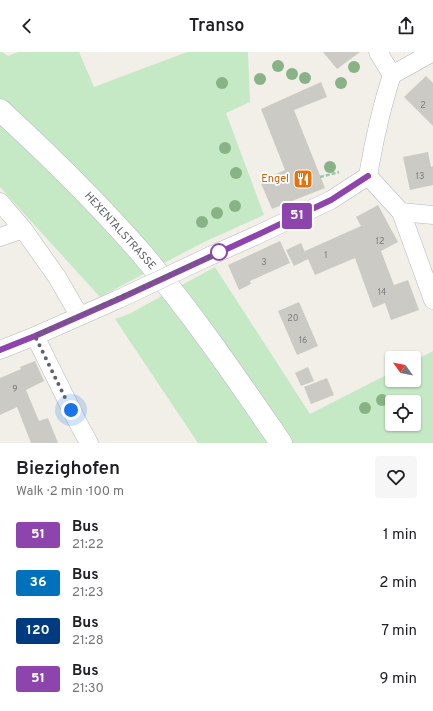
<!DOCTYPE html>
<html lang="en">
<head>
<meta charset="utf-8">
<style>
  body { margin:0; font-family:Overpass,sans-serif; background:#f6f6f6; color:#202124; height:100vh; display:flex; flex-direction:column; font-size:15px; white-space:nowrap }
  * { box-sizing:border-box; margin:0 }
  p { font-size:13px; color:#757577 }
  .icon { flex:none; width:22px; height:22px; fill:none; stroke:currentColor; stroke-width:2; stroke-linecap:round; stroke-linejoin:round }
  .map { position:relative; height:391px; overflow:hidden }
  .drawer { display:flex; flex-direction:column; background:#fff; flex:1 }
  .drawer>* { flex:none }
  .badge { padding:0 8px; border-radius:3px; font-size:14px; line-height:26px }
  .needle { width:26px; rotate:303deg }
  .buttons { position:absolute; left:385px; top:299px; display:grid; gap:8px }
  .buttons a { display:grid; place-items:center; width:36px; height:36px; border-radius:4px; background:#fff; box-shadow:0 1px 3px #0004; font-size:20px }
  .you { position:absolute; width:20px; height:20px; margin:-10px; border:3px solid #fff; border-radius:50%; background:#1a73e8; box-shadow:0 0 0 6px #1a73e833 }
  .map>.badge { position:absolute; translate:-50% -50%; box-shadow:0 0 0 2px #fff }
  .round { display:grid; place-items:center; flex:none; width:42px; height:42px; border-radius:4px; background:#f6f6f6 }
  .summary { display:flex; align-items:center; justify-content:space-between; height:68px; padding:0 16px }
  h1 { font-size:19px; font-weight:600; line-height:30px }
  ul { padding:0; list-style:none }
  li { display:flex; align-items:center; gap:12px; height:48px; padding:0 16px }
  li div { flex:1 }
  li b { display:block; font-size:15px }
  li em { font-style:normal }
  li .badge { min-width:44px; font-weight:700; text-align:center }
  header { display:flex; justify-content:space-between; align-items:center; height:52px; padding:0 16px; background:#fff; font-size:18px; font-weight:600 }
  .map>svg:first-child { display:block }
</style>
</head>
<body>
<header><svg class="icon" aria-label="back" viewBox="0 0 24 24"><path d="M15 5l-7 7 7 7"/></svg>Transo<svg class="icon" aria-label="share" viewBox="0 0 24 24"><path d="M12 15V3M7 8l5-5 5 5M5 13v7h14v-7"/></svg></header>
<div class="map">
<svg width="433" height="391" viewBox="0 0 433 391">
  <rect width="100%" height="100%" fill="#f1efe8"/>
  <g fill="#c5e8c5" fill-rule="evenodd">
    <path d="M0,0H2L8,4L18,0H79L94,35L187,0H248L250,50L226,61L264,163L202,191L100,245L0,135Z"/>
    <path d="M215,215L310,362L392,320V328H414V309L433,299V391H198L115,267L129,262ZM392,350H414V372H392Z"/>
  </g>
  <g fill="#cccac5">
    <path d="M323,0H360L337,17Z"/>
    <path d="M426,24L433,31V74L404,45Z"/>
    <path d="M321,30L327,45L294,58L325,136L272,157L260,129L285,118L261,57Z"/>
    <path d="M428,100L431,115L433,114V133L410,138L403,105Z"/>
    <path d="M378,153L398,190L381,199L394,233L408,228L419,258L391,268L385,251L373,256L355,206L315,223L308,207L294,214L286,198L301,191L305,200V199L361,174L356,165Z"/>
    <path d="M280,189L290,211L250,229L251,232L239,238L228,213Z"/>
    <path d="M299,250L318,294L297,303L278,259Z"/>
    <path d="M35,309L44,329L26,338L39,369L48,366L58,391H31L17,355L0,363V326L21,317L20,315Z"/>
    <path d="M308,315L314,329L301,334L295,321Z"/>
    <path d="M327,326L334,343L311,352L304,335Z"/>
  </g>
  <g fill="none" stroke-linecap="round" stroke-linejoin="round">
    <defs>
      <g id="minor">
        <path d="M378,0L392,23"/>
        <path d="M392,23L433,0"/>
        <path d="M368,124L401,160L433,248"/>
        <path d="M368,124C374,89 381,56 392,23"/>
        <path d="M0,150L23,177L57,225L79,263"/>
        <path d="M401,160L433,163"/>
        <path d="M0,185L23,177"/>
        <path d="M210,204L255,184L331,148L368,124"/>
        <path d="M35,284L77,369L89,391"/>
        <path d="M0,298L35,284L121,246"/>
      </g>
      <path id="secondary" d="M0,58C50,104 98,151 143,203C193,262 237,327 281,391"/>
    </defs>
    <use href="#minor" stroke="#b5b8bc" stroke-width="19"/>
    <use href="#secondary" stroke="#b6babf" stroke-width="23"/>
    <path stroke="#9cc7a9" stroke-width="2.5" stroke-dasharray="4 2" stroke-linecap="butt" d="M320,125L339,120"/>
    <use href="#minor" stroke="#fff" stroke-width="18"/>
    <use href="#secondary" stroke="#fff" stroke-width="22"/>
    <defs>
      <path id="minor-bridge" d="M121,246L210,204"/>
    </defs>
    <use href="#minor-bridge" stroke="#b5b8bc" stroke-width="19" stroke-linecap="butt"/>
    <use href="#minor-bridge" stroke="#fff" stroke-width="18"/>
  </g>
  <g fill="#89b387">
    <circle cx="278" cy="14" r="6"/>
    <circle cx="354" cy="15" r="6"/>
    <circle cx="292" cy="22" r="6"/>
    <circle cx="305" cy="26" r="6"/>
    <circle cx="260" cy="27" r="6"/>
    <circle cx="222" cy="31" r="6"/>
    <circle cx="341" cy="31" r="6"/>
    <circle cx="225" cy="96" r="6"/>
    <circle cx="330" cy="115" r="6"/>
    <circle cx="236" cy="121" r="6"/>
    <circle cx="235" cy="154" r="6"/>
    <circle cx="217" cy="161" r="6"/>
    <circle cx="202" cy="170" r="6"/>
    <circle cx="382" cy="348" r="6"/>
    <circle cx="365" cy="356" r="6"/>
  </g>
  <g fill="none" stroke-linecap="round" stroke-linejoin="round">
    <defs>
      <path id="line" d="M0,298L35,284L121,246L255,184L331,148L368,124"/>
    </defs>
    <use href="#line" stroke="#fff" stroke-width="9"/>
    <use href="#line" stroke="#8e44ad" stroke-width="6"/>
    <path stroke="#5f6368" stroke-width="4" stroke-dasharray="0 7.2" d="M71,358L35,284L220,200H219"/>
  </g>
  <defs>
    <symbol id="restaurant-square" viewBox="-11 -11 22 22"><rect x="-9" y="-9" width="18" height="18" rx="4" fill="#e8710a" stroke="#fff"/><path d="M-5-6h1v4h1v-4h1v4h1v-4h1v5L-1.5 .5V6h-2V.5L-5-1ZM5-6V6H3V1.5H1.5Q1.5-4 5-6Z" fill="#fff"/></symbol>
  </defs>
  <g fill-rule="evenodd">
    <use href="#restaurant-square" x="292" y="116" width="22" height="22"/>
  </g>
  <circle fill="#fff" stroke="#8e44ad" stroke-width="2" cx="219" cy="200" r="8"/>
  <g text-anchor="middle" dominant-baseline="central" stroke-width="3.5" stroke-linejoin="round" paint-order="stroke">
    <g font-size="9" fill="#7a7d7f">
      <text x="423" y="53">2</text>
      <text x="420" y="124">13</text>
      <text x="380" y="189">12</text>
      <text x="326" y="203">1</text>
      <text x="264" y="210">3</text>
      <text x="382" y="240">14</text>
      <text x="293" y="266">20</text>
      <text x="303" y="288">16</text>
      <text x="15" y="337">9</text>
    </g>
    <g font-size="11" fill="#c56008" stroke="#fff" text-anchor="end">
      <text x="289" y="127">Engel</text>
    </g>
    <g font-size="11" fill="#5f6368" stroke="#fff">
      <text transform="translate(120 179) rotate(48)">HEXENTALSTRASSE</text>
    </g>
  </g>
</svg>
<div class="buttons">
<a><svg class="needle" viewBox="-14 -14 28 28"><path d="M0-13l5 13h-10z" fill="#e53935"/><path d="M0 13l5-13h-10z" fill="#757577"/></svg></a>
<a><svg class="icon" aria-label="locate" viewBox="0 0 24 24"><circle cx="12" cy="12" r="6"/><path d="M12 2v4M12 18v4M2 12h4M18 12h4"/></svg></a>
</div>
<div class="you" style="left:71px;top:358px"></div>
<b class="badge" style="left:297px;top:164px;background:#8e44ad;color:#fff">51</b>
</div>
<section class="drawer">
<div class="summary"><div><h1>Biezighofen</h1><p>Walk · 2 min · 100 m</p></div><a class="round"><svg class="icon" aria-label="heart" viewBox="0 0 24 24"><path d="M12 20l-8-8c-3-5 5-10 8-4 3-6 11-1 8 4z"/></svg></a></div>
<ul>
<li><span class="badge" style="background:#8e44ad;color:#fff">51</span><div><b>Bus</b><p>21:22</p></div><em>1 min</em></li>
<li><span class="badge" style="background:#0072bc;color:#fff">36</span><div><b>Bus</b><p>21:23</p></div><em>2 min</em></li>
<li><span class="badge" style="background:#003b80;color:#fff">120</span><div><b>Bus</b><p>21:28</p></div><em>7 min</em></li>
<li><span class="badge" style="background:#8e44ad;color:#fff">51</span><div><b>Bus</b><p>21:30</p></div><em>9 min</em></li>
</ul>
</section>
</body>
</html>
